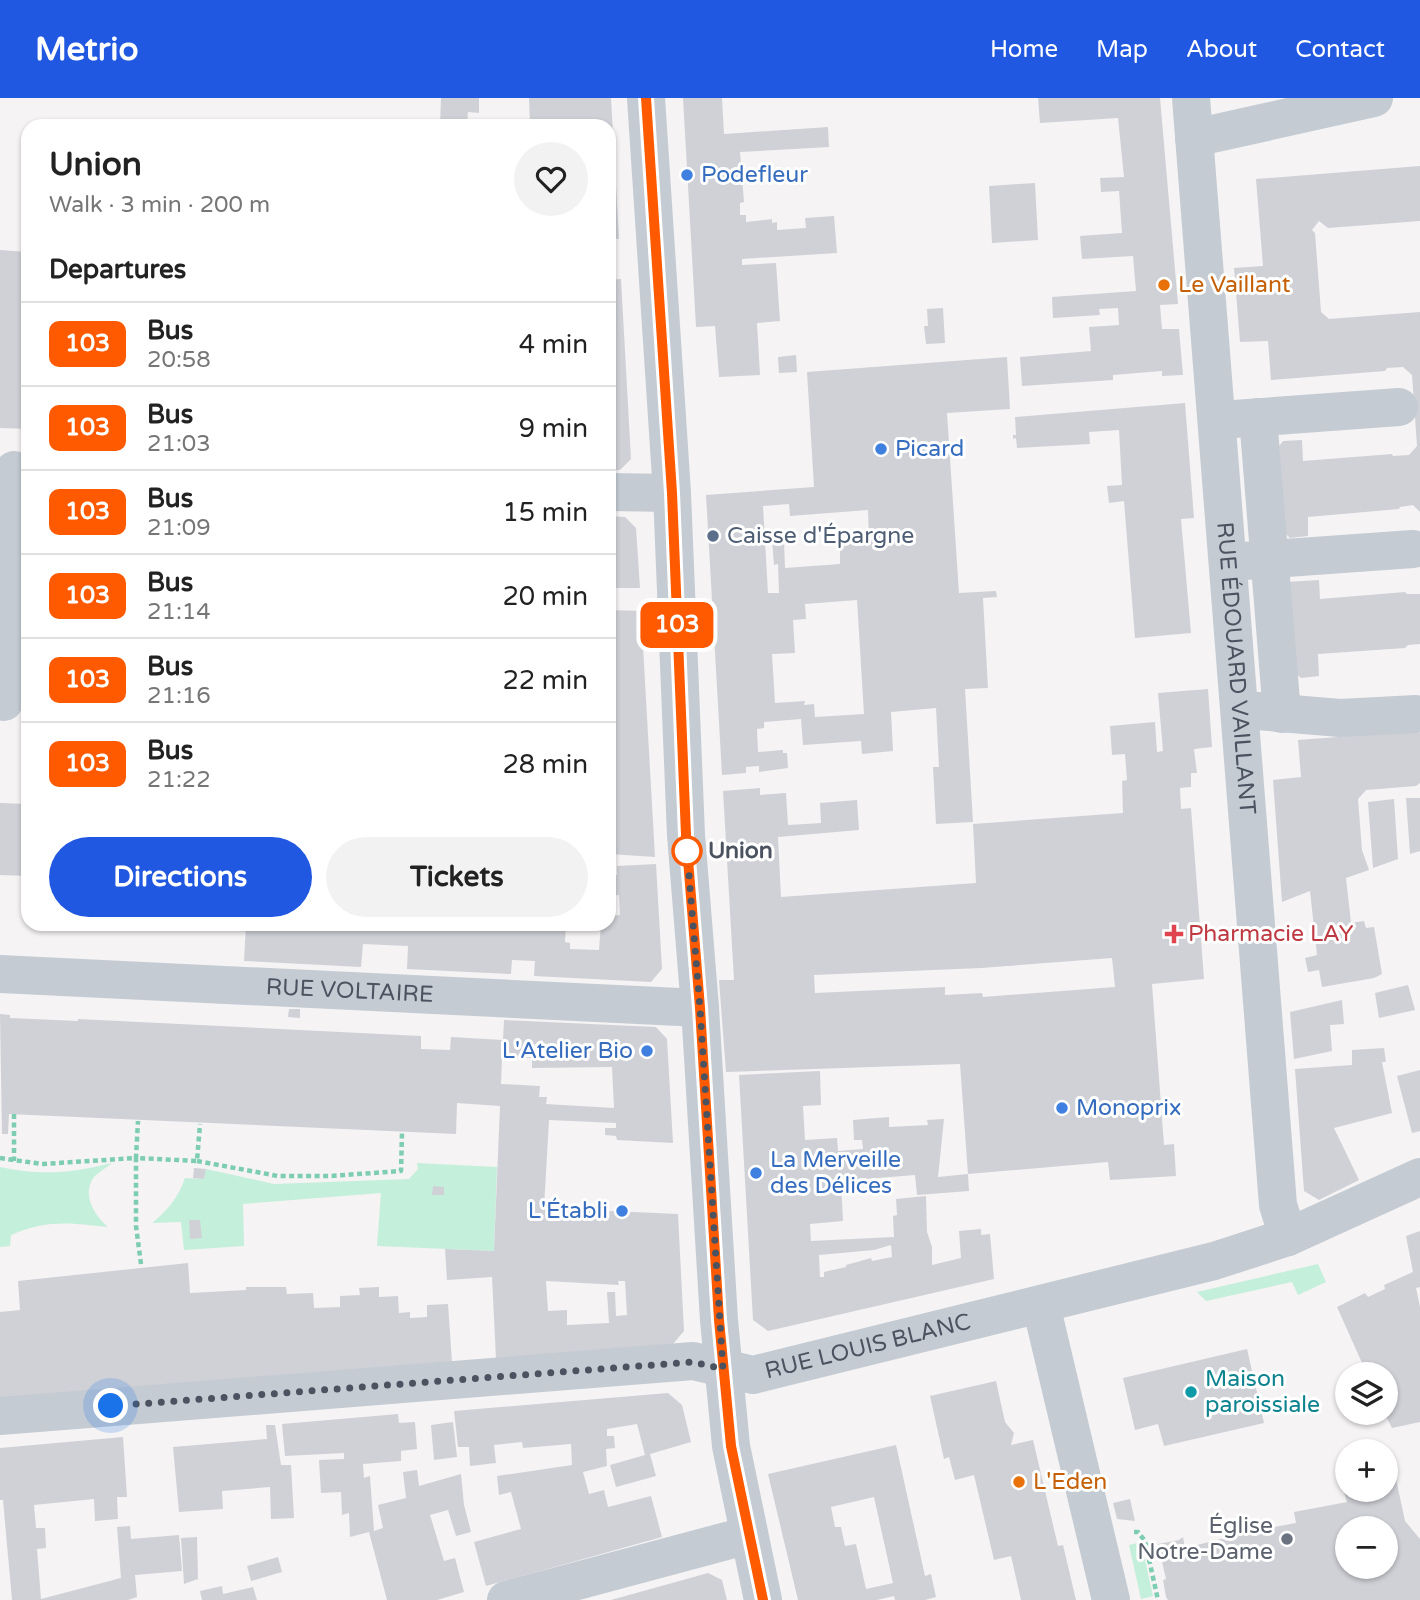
<!DOCTYPE html>
<html lang="en">
<head>
<meta charset="utf-8">
<style>
  body { margin:0; font-family:"Varela Round",sans-serif; background:#f2f2f2; color:#222; height:100vh; display:flex; flex-direction:column; font-size:26px; white-space:nowrap }
  * { box-sizing:border-box; margin:0 }
  p { font-size:23px; color:#767676 }
  .icon { flex:none; width:38px; height:38px; fill:none; stroke:currentColor; stroke-width:2; stroke-linecap:round; stroke-linejoin:round }
  .map { position:relative; flex:1; overflow:hidden }
  .details { position:absolute; left:21px; top:21px; width:595px; height:812px; display:flex; flex-direction:column; background:#fff; border-radius:21px; box-shadow:0 2px 5px #0004 }
  .details>* { flex:none }
  .badge { padding:0 14px; border-radius:10px; font-size:24px; line-height:46px }
  .tools { position:absolute; left:1335px; top:1264px; display:grid; gap:14px }
  .tools a { display:grid; place-items:center; width:63px; height:63px; border-radius:50%; background:#fff; box-shadow:0 2px 5px #0004; font-size:35px }
  .you { position:absolute; width:35px; height:35px; margin:-18px; border:5px solid #fff; border-radius:50%; background:#1a73e8; box-shadow:0 0 0 10px #1a73e833 }
  .map>.badge { position:absolute; translate:-50% -50%; box-shadow:0 0 0 4px #fff }
  h2 { padding:0 28px; font-size:26px; line-height:63px }
  .round { display:grid; place-items:center; flex:none; width:74px; height:74px; border-radius:37px; background:#f2f2f2 }
  .head { display:flex; align-items:center; justify-content:space-between; height:119px; padding:0 28px }
  h1 { font-size:33px; font-weight:700; line-height:52px }
  .cta { display:flex; gap:14px; margin-top:auto; padding:14px 28px }
  .cta a { flex:1; height:80px; border-radius:42px; background:#2158e1; color:#fff; font-size:28px; font-weight:700; line-height:80px; text-align:center }
  .cta a+a { background:#f2f2f2; color:#222 }
  ul { padding:0; list-style:none }
  li { display:flex; align-items:center; gap:21px; height:84px; padding:0 28px; border-top:2px solid #e0e0e0 }
  li div { flex:1 }
  li b { display:block; font-size:26px }
  li em { font-style:normal }
  li .badge { min-width:77px; font-weight:700; text-align:center }
  header { display:flex; align-items:center; gap:42px; box-sizing:border-box; height:98px; padding:0 35px; background:#2158e1; color:#fff }
  header strong { font-size:33px }
  nav { display:flex; gap:38px; margin-inline-start:auto; font-size:24px }
  .map>svg:first-child { display:block }
</style>
</head>
<body>
<header>
<strong>Metrio</strong>
<nav><a>Home</a><a>Map</a><a>About</a><a>Contact</a></nav>
</header>
<div class="map">
<svg width="1420" height="1502" viewBox="0 0 1420 1502">
  <rect width="100%" height="100%" fill="#f5f3f3"/>
  <g fill="#c4efdb">
    <path d="M112,1065C107,1070 98,1074 94,1079C81,1096 95,1118 108,1129C70,1125 47,1121 11,1137L10,1148L0,1149V1069C42,1078 71,1075 112,1065Z"/>
    <path d="M417,1065L497,1069L494,1153L377,1148L381,1095L243,1106L244,1148L184,1152L181,1124L152,1125C168,1112 178,1100 185,1080L204,1081L206,1071L274,1086L409,1081L418,1071Z"/>
    <path d="M1318,1166L1326,1184L1298,1197L1292,1184L1206,1203L1197,1194Z"/>
    <path d="M1141,1444L1153,1498L1141,1501L1129,1447Z"/>
  </g>
  <g fill="#d0d1d7" fill-rule="evenodd">
    <path d="M441,0H479V15L468,14L467,28H440Z"/>
    <path d="M529,0H611L619,141L609,140V28H530Z"/>
    <path d="M683,0H722L724,36L828,29L829,49L740,54L744,104L740,105V117H746V124L772,121V125L777,124V132L806,130L805,120L834,118L837,155L742,161V167L776,165L780,223L757,225L760,277L719,279L715,228L696,229Z"/>
    <path d="M1038,0H1160L1178,206L1160,207L1162,231H1179L1183,277L1162,278V273L1113,277V282L1022,288L1020,259L1091,253L1089,229L1119,227L1118,210L1099,211L1100,217L1053,220L1052,199L1136,193L1133,158L1082,161L1080,138L1122,135L1119,93L1101,94L1100,80L1124,79L1118,20L1040,25Z"/>
    <path d="M1420,68V123L1328,130L1319,123L1312,132L1315,135L1321,214L1329,221L1420,214V414L1413,407L1400,409L1399,411L1308,419V438L1290,440L1285,435L1279,348L1283,343L1302,342L1303,363L1392,356L1393,358L1409,357L1417,348L1412,277L1403,269L1387,270L1385,273L1271,282L1268,243L1240,244L1234,170L1263,168L1256,81Z"/>
    <path d="M1035,85L1038,142L992,145L989,88Z"/>
    <path d="M0,152L28,154L24,258H28V331L0,330Z"/>
    <path d="M621,181L631,361L620,372H609V182Z"/>
    <path d="M943,210L945,245L926,246L924,228H928L927,211Z"/>
    <path d="M796,257L797,274L779,275L778,259Z"/>
    <path d="M1007,259L1010,311L947,315L959,495L996,493L997,499L983,500L988,590L965,591L973,724L936,726L933,669H939L936,610L891,614L893,653L862,656L861,643L803,647L801,621L764,624V630L757,631L758,654L783,652V655H787L788,670L759,674V668L746,669V675L722,677L706,397L814,389L807,274ZM789,406L790,418L868,412L869,444L840,446V466L785,470L784,444L772,442L774,467L778,466L779,495H768L763,408ZM857,502L864,616L815,619L814,606L804,607L805,603L775,605L772,556L795,555L793,522L806,521L805,506Z"/>
    <path d="M1185,305L1194,420L1181,421L1191,535L1135,540L1124,403L1109,405L1107,388L1122,387L1119,332L1089,334L1090,346L1017,350L1016,340L1013,341V337H1016L1015,319Z"/>
    <path d="M609,418L625,419L636,430L640,490H609Z"/>
    <path d="M1319,482L1320,501L1405,494L1407,496H1420V546L1408,547L1405,550L1318,556L1319,578L1301,580L1295,575L1286,484Z"/>
    <path d="M609,512L641,513L655,759L609,756Z"/>
    <path d="M1208,591L1212,649L1194,651L1197,675H1191V689L1180,690L1181,711L1191,710L1204,881L1152,886L1164,1047L1174,1046L1176,1078L1110,1082L1108,1064L968,1076L960,966L726,974L719,882H734L723,693L760,690V697L786,695L788,727L821,725L820,705L857,702L859,732L778,739L781,799L976,785L973,726L1123,715L1122,683L1127,682L1125,656L1112,657L1110,628L1155,624L1157,654L1163,653L1158,595ZM1112,860L1115,889L983,899L982,895L945,897V889L815,895L814,877L981,870Z"/>
    <path d="M1415,633L1420,635V685L1416,688L1366,692L1358,701L1362,752L1369,772L1346,780L1351,825L1364,823L1366,830L1374,829L1382,876L1374,880L1322,889L1319,872L1308,874L1305,860L1317,857L1310,793L1282,804L1273,682L1301,679L1298,642Z"/>
    <path d="M1406,700H1420V753L1410,756Z"/>
    <path d="M1394,701L1398,761L1373,770L1368,704Z"/>
    <path d="M0,705L28,706V778L0,777Z"/>
    <path d="M656,766L662,871L651,884L534,878L535,863L512,862L511,876L407,871L408,848L363,846L361,869L244,863L246,826H566L565,844L570,845V851L599,852L601,826H609V818L620,817L619,797L609,798V778L617,777V768Z"/>
    <path d="M1408,887L1415,912L1379,920L1375,895Z"/>
    <path d="M1342,902L1344,926L1330,927L1332,953L1294,961L1290,914Z"/>
    <path d="M289,911H300V920L288,919Z"/>
    <path d="M0,916L10,917V920L78,923V921L421,938V951L450,952L451,939L503,942L504,922L656,929L667,941L673,1045L617,1042L616,1038L605,1037V1030H616V1025L549,1022L544,1110L678,1116L684,1233L673,1246L496,1261L492,1179L447,1182L445,1151L494,1153L500,1008L457,1005L456,1036L9,1016L8,1036H2ZM502,959L532,960V970L612,969L614,1010L546,1006L547,999H539L540,988L501,986ZM546,1183L619,1187L618,1183H625L627,1217L616,1218L615,1194H607L609,1225L567,1227V1212L548,1213Z"/>
    <path d="M1384,950L1386,964H1382L1392,1015L1334,1030L1359,1082L1319,1102L1304,1093L1295,971L1352,967V952Z"/>
    <path d="M1420,972V1033L1412,1035L1397,978Z"/>
    <path d="M820,973L821,1007L803,1008L805,1042L837,1040L838,1053L863,1051L862,1042H854L853,1022L889,1019V1029L928,1027L927,1022L944,1021L938,1079L968,1076L969,1093L917,1097L915,1077L841,1083L843,1123L810,1126L811,1143L894,1139L893,1118L897,1117L896,1101L926,1098L927,1134L932,1149V1167L961,1160L959,1133L981,1131V1137L990,1136L994,1181L768,1233L753,1222L739,977ZM891,1147L892,1159L872,1163L871,1160L846,1167V1169L824,1174V1179H820L819,1157L874,1152Z"/>
    <path d="M194,1070L206,1071L204,1081L193,1080Z"/>
    <path d="M433,1088L444,1089V1097H432Z"/>
    <path d="M189,1122H200L202,1140L190,1141Z"/>
    <path d="M1420,1133V1189L1416,1190L1420,1209V1324L1392,1330L1384,1314L1386,1276H1367L1337,1209L1365,1195L1368,1199L1385,1191L1384,1187L1413,1174L1406,1138Z"/>
    <path d="M188,1165L190,1195L246,1192V1189H286L287,1196L313,1195L314,1210L340,1209V1198L360,1197L359,1190L379,1189V1199L398,1198L399,1215L410,1214V1220L427,1219V1207L448,1206L452,1264L0,1300V1214L20,1212L18,1183Z"/>
    <path d="M1247,1251L1264,1325L1164,1348L1158,1326L1135,1332L1123,1280Z"/>
    <path d="M996,1283L1005,1324L1014,1335L1011,1347L1033,1342L1058,1448L1063,1447L1076,1502H1021L1011,1458L994,1462L974,1377L955,1382L949,1359L944,1361L930,1298Z"/>
    <path d="M668,1295L682,1307L691,1344L650,1356L656,1378L616,1389L610,1367L645,1357L637,1326L607,1331V1338H614L615,1350L606,1351L607,1368L583,1374L589,1396L604,1392L608,1409L651,1398L662,1439L486,1488L474,1444L521,1431L511,1394L499,1397L497,1378L572,1367L571,1346L523,1350L522,1344L494,1347L496,1365L470,1368L469,1349H458L454,1313Z"/>
    <path d="M398,1316L399,1325L415,1324L417,1351L401,1353V1363L363,1366L364,1380L370,1378L374,1433L383,1430L378,1407L406,1400L403,1374L417,1372L419,1388L461,1376L464,1407L471,1434L456,1438L448,1412L430,1417L444,1463L455,1460L464,1494L437,1502H387L369,1434L350,1439L349,1415L342,1417L341,1394L321,1395L319,1362L344,1361V1355L285,1358L282,1326Z"/>
    <path d="M453,1324L457,1359L434,1362L431,1327Z"/>
    <path d="M266,1327H275L281,1367H291L294,1420L271,1421L270,1389L222,1393L223,1411L179,1414L173,1349L267,1341Z"/>
    <path d="M123,1339L127,1399H117L118,1421L95,1423L94,1401L34,1407L36,1430H45L46,1450L37,1451L41,1501L121,1480L117,1429L130,1428L131,1441L179,1437L182,1473L135,1477L137,1499L128,1502H12L3,1402H0V1350Z"/>
    <path d="M896,1347L925,1478L931,1476L936,1499L925,1502H895L894,1498L877,1502H798L768,1376ZM874,1399L893,1485L866,1491L856,1446L845,1448L841,1429H835L831,1409Z"/>
    <path d="M1392,1380L1396,1381L1405,1423L1420,1441V1502H1168L1166,1499L1163,1482L1166,1481L1158,1446L1179,1442L1183,1439L1185,1450L1253,1433L1296,1425L1294,1414L1347,1404L1343,1391H1386V1383L1392,1382ZM1348,1430H1386V1468H1348Z"/>
    <path d="M1130,1401L1135,1423L1117,1421L1113,1405Z"/>
    <path d="M197,1439L198,1481L184,1486L181,1440Z"/>
    <path d="M278,1459L282,1474L251,1483L247,1468Z"/>
    <path d="M708,1475L722,1482L727,1502H611Z"/>
    <path d="M222,1488L223,1496L253,1489L257,1502H202L200,1493Z"/>
  </g>
  <g fill="none" stroke-linecap="round" stroke-linejoin="round">
    <g stroke="#7ccdb1" stroke-width="4.5" stroke-dasharray="5 3.5" stroke-linecap="butt">
      <path d="M14,1016V1063"/>
      <path d="M0,1060L42,1066L136,1060L138,1023"/>
      <path d="M197,1063L278,1078H330L401,1073L402,1035"/>
      <path d="M141,1166L136,1128V1060L197,1063L200,1026"/>
      <path d="M1134,1434H1138L1145,1443L1158,1502"/>
    </g>
    <g stroke="#c4cbd3" stroke-width="38">
      <path d="M646,0L672,395L686,737L700,910L719,1222L731,1348L763,1502"/>
      <path id="s1" d="M1191,0L1278,1107L1288,1139"/>
      <path d="M1194,40L1374,0"/>
      <path d="M1258,319L1282,616"/>
      <path d="M1234,321L1399,309"/>
      <path d="M609,394L672,395"/>
      <path d="M1244,463L1413,451"/>
      <path d="M4,604L14,372"/>
      <path d="M1257,613L1340,620L1416,616"/>
      <path id="s2" d="M0,876L700,910"/>
      <path d="M1041,1207L1111,1502"/>
      <path id="s3" d="M0,1318L693,1263L753,1277L1214,1163L1288,1139L1420,1079"/>
      <path d="M506,1502L749,1437"/>
    </g>
  </g>
  <g fill="none" stroke-linecap="round" stroke-linejoin="round">
    <defs>
      <path id="line" d="M646,0L672,395L686,737L700,910L719,1222L731,1348L763,1502"/>
    </defs>
    <use href="#line" stroke="#fff" stroke-width="16"/>
    <use href="#line" stroke="#ff5a00" stroke-width="10"/>
    <path stroke="#4b5360" stroke-width="7" stroke-dasharray="0 12.6" d="M111,1308L693,1264L723,1271L700,910L687,753"/>
  </g>
  <g fill="#3f7fe0" stroke="#fff" stroke-width="2.5">
    <circle cx="687" cy="77" r="7"/>
    <circle cx="881" cy="351" r="7"/>
    <circle cx="647" cy="953" r="7"/>
    <circle cx="1062" cy="1010" r="7"/>
    <circle cx="756" cy="1075" r="7"/>
    <circle cx="622" cy="1113" r="7"/>
  </g>
  <g fill="#e8710a" stroke="#fff" stroke-width="2.5">
    <circle cx="1164" cy="187" r="7"/>
    <circle cx="1019" cy="1384" r="7"/>
  </g>
  <circle fill="#5c6f8a" stroke="#fff" stroke-width="2.5" cx="713" cy="438" r="7"/>
  <circle fill="#fff" stroke="#ff5a00" stroke-width="3.5" cx="687" cy="753" r="14"/>
  <path fill="#e0444e" stroke="#fff" stroke-width="2.5" d="M1170.5 825.5h7v7h7v7h-7v7h-7v-7h-7v-7h7z"/>
  <circle fill="#0f9aa8" stroke="#fff" stroke-width="2.5" cx="1191" cy="1294" r="7"/>
  <circle fill="#6b7280" stroke="#fff" stroke-width="2.5" cx="1287" cy="1441" r="7"/>
  <g text-anchor="middle" dominant-baseline="central" stroke-width="6" stroke-linejoin="round" paint-order="stroke">
    <g font-size="23" fill="#366cbe" stroke="#fff" text-anchor="start">
      <text x="701" y="77">Podefleur</text>
      <text x="895" y="351">Picard</text>
      <text x="633" y="953" text-anchor="end">L'Atelier Bio</text>
      <text x="1076" y="1010">Monoprix</text>
      <text x="770" y="1062">La Merveille<tspan x="770" dy="26">des Délices</tspan></text>
      <text x="608" y="1113" text-anchor="end">L'Établi</text>
    </g>
    <g font-size="23" fill="#c56008" stroke="#fff" text-anchor="start">
      <text x="1178" y="187">Le Vaillant</text>
      <text x="1033" y="1384">L'Eden</text>
    </g>
    <g font-size="23" fill="#4e5e75" stroke="#fff" text-anchor="start">
      <text x="727" y="438">Caisse d'Épargne</text>
    </g>
    <g font-size="23" fill="#4b5360" stroke="#fff">
      <text stroke="none"><textPath href="#s1" startOffset="572">RUE ÉDOUARD VAILLANT</textPath></text>
      <text stroke="none"><textPath href="#s2" startOffset="350">RUE VOLTAIRE</textPath></text>
      <text stroke="none"><textPath href="#s3" startOffset="875">RUE LOUIS BLANC</textPath></text>
    </g>
    <g font-size="23" font-weight="bold" fill="#4b5360" stroke="#fff" text-anchor="start">
      <text x="708" y="753">Union</text>
    </g>
    <g font-size="23" fill="#be3a42" stroke="#fff" text-anchor="start">
      <text x="1188" y="836">Pharmacie LAY</text>
    </g>
    <g font-size="23" fill="#0d838f" stroke="#fff" text-anchor="start">
      <text x="1205" y="1281">Maison<tspan x="1205" dy="26">paroissiale</tspan></text>
    </g>
    <g font-size="23" fill="#5b616d" stroke="#fff" text-anchor="end">
      <text x="1273" y="1428">Église<tspan x="1273" dy="26">Notre-Dame</tspan></text>
    </g>
  </g>
</svg>
<div class="tools">
<a><svg class="icon" aria-label="layers" viewBox="0 0 24 24"><path d="M12 4l9 5-9 5-9-5zM3 14l9 5 9-5"/></svg></a>
<a>+</a>
<a>−</a>
</div>
<div class="you" style="left:111px;top:1308px"></div>
<b class="badge" style="left:677px;top:527px;background:#ff5a00;color:#fff">103</b>
<section class="details">
<div class="head"><div><h1>Union</h1><p>Walk · 3 min · 200 m</p></div><a class="round"><svg class="icon" aria-label="heart" viewBox="0 0 24 24"><path d="M12 20l-8-8c-3-5 5-10 8-4 3-6 11-1 8 4z"/></svg></a></div>
<h2>Departures</h2>
<ul>
<li><span class="badge" style="background:#ff5a00;color:#fff">103</span><div><b>Bus</b><p>20:58</p></div><em>4 min</em></li>
<li><span class="badge" style="background:#ff5a00;color:#fff">103</span><div><b>Bus</b><p>21:03</p></div><em>9 min</em></li>
<li><span class="badge" style="background:#ff5a00;color:#fff">103</span><div><b>Bus</b><p>21:09</p></div><em>15 min</em></li>
<li><span class="badge" style="background:#ff5a00;color:#fff">103</span><div><b>Bus</b><p>21:14</p></div><em>20 min</em></li>
<li><span class="badge" style="background:#ff5a00;color:#fff">103</span><div><b>Bus</b><p>21:16</p></div><em>22 min</em></li>
<li><span class="badge" style="background:#ff5a00;color:#fff">103</span><div><b>Bus</b><p>21:22</p></div><em>28 min</em></li>
</ul>
<div class="cta"><a>Directions</a><a>Tickets</a></div>
</section>
</div>
</body>
</html>
